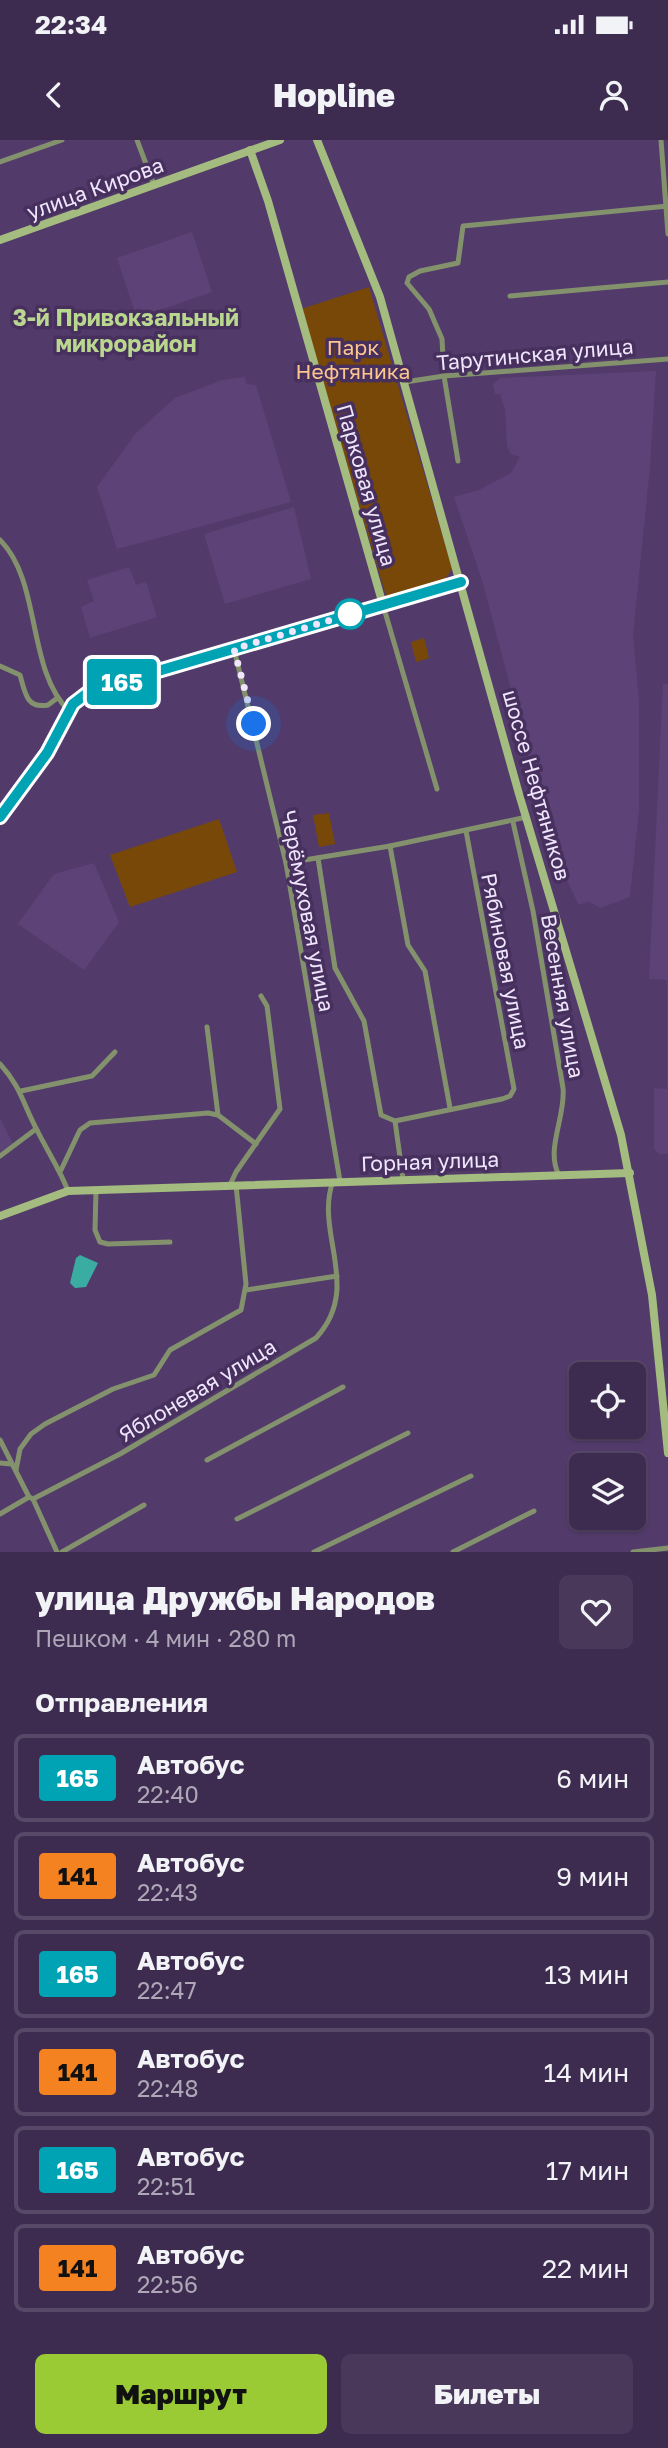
<!DOCTYPE html>
<html lang="ru">
<head>
<meta charset="utf-8">
<style>
  body { margin:0; font-family:"Golos Text",sans-serif; background:#49385a; color:#f1f3f6; height:100vh; display:flex; flex-direction:column; font-size:26px; white-space:nowrap }
  * { box-sizing:border-box; margin:0 }
  p { font-size:23px; color:#ada7b7 }
  .icon { flex:none; width:38px; height:38px; fill:none; stroke:currentColor; stroke-width:2; stroke-linecap:round; stroke-linejoin:round }
  .map { position:relative; height:1412px; overflow:hidden }
  .details { display:flex; flex-direction:column; background:#3e2c50; flex:1 }
  .details>* { flex:none }
  .badge { padding:0 14px; border-radius:5px; font-size:24px; line-height:46px }
  .buttons { position:absolute; left:569px; top:1222px; display:grid; gap:14px }
  .buttons a { display:grid; place-items:center; width:77px; height:77px; border-radius:10px; background:#3e2c50; box-shadow:0 2px 5px #0004,0 0 0 2px #574867; font-size:35px }
  .you { position:absolute; width:35px; height:35px; margin:-18px; border:5px solid #fff; border-radius:50%; background:#1a73e8; box-shadow:0 0 0 10px #1a73e833 }
  .map>.badge { position:absolute; translate:-50% -50%; box-shadow:0 0 0 4px #fff }
  h2 { padding:0 35px; font-size:26px; line-height:63px }
  .round { display:grid; place-items:center; flex:none; width:74px; height:74px; border-radius:10px; background:#49385a }
  .headline { display:flex; align-items:center; justify-content:space-between; height:119px; padding:0 35px }
  h1 { font-size:33px; font-weight:800; line-height:52px }
  .button { display:flex; gap:14px; margin-top:auto; padding:14px 35px }
  .button a { flex:1; height:80px; border-radius:10px; background:#9acb34; color:#111; font-size:28px; font-weight:800; line-height:80px; text-align:center }
  .button a+a { background:#49385a; color:#f1f3f6 }
  ul { padding:0; list-style:none }
  li { display:flex; align-items:center; gap:21px; height:88px; margin:0 14px 10px; padding:0 21px; border:4px solid #574867; border-radius:10px }
  li div { flex:1 }
  li b { display:block; font-size:26px }
  li em { font-style:normal }
  li .badge { min-width:77px; font-weight:700; text-align:center }
  .status { display:flex; justify-content:space-between; align-items:center; height:49px; padding:0 35px; background:#3e2c50; direction:ltr }
  .status svg { height:19px; fill:currentColor }
  header { display:flex; justify-content:space-between; align-items:center; height:91px; padding:0 35px; background:#3e2c50; font-size:32px; font-weight:800 }
  .map>svg:first-child { display:block }
</style>
</head>
<body>
<div class="status"><b>22:34</b><svg viewBox="0 0 49 12"><path d="M0 12V9h3v3zM5 12V6h3v6zM10 12V3h3v9zM15 12V0h3v12zM26 1h20v11H26zM47 4h2v5h-2z"/></svg></div>
<header><svg class="icon" aria-label="back" viewBox="0 0 24 24"><path d="M15 5l-7 7 7 7"/></svg>Hopline<svg class="icon" aria-label="person" viewBox="0 0 24 24"><circle cx="12" cy="8" r="4"/><path d="M4 21q1-7 8-7t8 7"/></svg></header>
<div class="map">
<svg width="668" height="1412" viewBox="0 0 668 1412">
  <rect width="100%" height="100%" fill="#523b6a"/>
  <g fill="#5d4278">
    <path d="M192,92L212,152L137,178L117,118Z"/>
    <path d="M656,231L650,327L633,495L639,562V670L630,757L600,768L588,761L579,765L556,718L482,440L454,357L479,350L511,333L520,317L511,314L507,306L505,270L500,254H495L493,244L501,238Z"/>
    <path d="M245,237L246,244L256,245L291,362L117,409L97,347L136,293L175,258L222,240Z"/>
    <path d="M294,367L311,439L225,464L204,394Z"/>
    <path d="M129,427L136,445L146,442L157,477L90,498L81,467L94,461L87,440Z"/>
    <path d="M663,544H668V1014H660L654,1009V948L667,949V840L649,839Z"/>
    <path d="M94,723L119,782L84,830L18,784L54,734Z"/>
    <path d="M0,978L13,1004L0,1012Z"/>
  </g>
  <g fill="#784808">
    <path d="M369,147L452,428C442,451 410,453 387,459L301,169Z"/>
    <path d="M424,498L429,518L416,522L411,502Z"/>
    <path d="M329,673L335,704L319,707L313,675Z"/>
    <path d="M219,679L237,732L130,767L110,715Z"/>
  </g>
  <path fill="#3aaca1" d="M80,1115L98,1123L86,1147L75,1148L70,1143L76,1118Z"/>
  <g fill="none" stroke-linecap="round" stroke-linejoin="round">
    <g stroke="#83926d" stroke-width="5">
      <path d="M137,0L154,45"/>
      <path d="M661,0L668,94"/>
      <path d="M0,22L62,0"/>
      <path d="M510,156L668,142"/>
      <path d="M405,242L444,236L668,219"/>
      <path d="M458,321L444,236L442,199L429,169L407,143L409,137L420,131L458,123L463,86L668,66"/>
      <path d="M0,400C42,442 26,529 69,571"/>
      <path d="M383,465L437,649"/>
      <path d="M234,509L286,723L340,1041"/>
      <path d="M0,526L20,535C25,552 26,569 48,565L56,559"/>
      <path d="M513,682L533,771L563,948C566,976 545,1010 559,1035"/>
      <path d="M390,706L408,805L425,831L450,968"/>
      <path d="M318,718L335,828L364,881L381,975L395,981L502,959L510,956L514,949L466,691"/>
      <path d="M286,723L390,706L527,677"/>
      <path d="M207,887L218,975"/>
      <path d="M0,924C22,948 23,965 38,992C48,1012 60,1030 68,1051"/>
      <path d="M21,951L92,936L115,912"/>
      <path d="M395,981L403,1039"/>
      <path d="M0,1016L36,989"/>
      <path d="M61,1030L80,990L90,983L208,973L218,975L256,1004"/>
      <path d="M230,1045L236,1032L280,969L267,866L261,856"/>
      <path d="M96,1050L95,1090L100,1102L108,1104L170,1102"/>
      <path d="M246,1150L337,1136"/>
      <path d="M0,1300L29,1357L33,1359L57,1412"/>
      <path d="M207,1320L343,1247"/>
      <path d="M0,1323L11,1324"/>
      <path d="M16,1330L20,1309L31,1294L45,1284L113,1249L154,1235L170,1210L241,1170L246,1144L236,1045"/>
      <path d="M33,1359L120,1314L316,1198C363,1147 314,1093 333,1041"/>
      <path d="M0,1374L29,1357"/>
      <path d="M237,1379L408,1293"/>
      <path d="M62,1412L144,1365"/>
      <path d="M314,1412L471,1336"/>
      <path d="M453,1412L534,1371"/>
      <path d="M633,1412L668,1408"/>
    </g>
    <g stroke="#a4bc7f" stroke-width="8">
      <path d="M317,0L380,157L519,654L621,995L652,1155L668,1313"/>
      <path d="M250,10L268,61L383,465"/>
      <path d="M0,100L280,0"/>
      <path d="M0,677L47,613L73,564L90,551L461,442"/>
      <path d="M0,1076L68,1051L630,1033"/>
    </g>
  </g>
  <g fill="none" stroke-linecap="round" stroke-linejoin="round">
    <defs>
      <path id="line" d="M0,677L47,613L73,564L90,551L461,442"/>
    </defs>
    <use href="#line" stroke="#fff" stroke-width="16"/>
    <use href="#line" stroke="#00a3b4" stroke-width="10"/>
    <path stroke="#efe5fc" stroke-width="7" stroke-dasharray="0 12.6" d="M254,584L234,509L361,471L350,474"/>
  </g>
  <circle fill="#fff" stroke="#00a3b4" stroke-width="3.5" cx="350" cy="474" r="14"/>
  <g text-anchor="middle" dominant-baseline="central" stroke-width="7" stroke-linejoin="round" paint-order="stroke">
    <g font-size="21" fill="#efe5fc" stroke="#47305e">
      <text transform="translate(95 48) rotate(-20)">улица Кирова</text>
      <text transform="translate(535 214) rotate(-5)">Тарутинская улица</text>
      <text transform="translate(367 345) rotate(74)">Парковая улица</text>
      <text transform="translate(537 645) rotate(74)">шоссе Нефтяников</text>
      <text transform="translate(308 771) rotate(79)">Черёмуховая улица</text>
      <text transform="translate(506 821) rotate(79)">Рябиновая улица</text>
      <text transform="translate(563 856) rotate(80)">Весенняя улица</text>
      <text transform="translate(430 1021) rotate(-2)">Горная улица</text>
      <text transform="translate(197 1250) rotate(-31)">Яблоневая улица</text>
    </g>
    <g font-size="21" fill="#fdc68f" stroke="#47305e">
      <text x="353" y="207">Парк<tspan x="353" dy="24">Нефтяника</tspan></text>
    </g>
    <g font-size="23" font-weight="bold" fill="#bad78f" stroke="#47305e">
      <text x="126" y="177">3-й Привокзальный<tspan x="126" dy="26">микрорайон</tspan></text>
    </g>
  </g>
</svg>
<div class="buttons">
<a><svg class="icon" aria-label="locate" viewBox="0 0 24 24"><circle cx="12" cy="12" r="6"/><path d="M12 2v4M12 18v4M2 12h4M18 12h4"/></svg></a>
<a><svg class="icon" aria-label="layers" viewBox="0 0 24 24"><path d="M12 4l9 5-9 5-9-5zM3 14l9 5 9-5"/></svg></a>
</div>
<div class="you" style="left:254px;top:584px"></div>
<b class="badge" style="left:122px;top:542px;background:#00a3b4;color:#fff">165</b>
</div>
<section class="details">
<div class="headline"><div><h1>улица Дружбы Народов</h1><p>Пешком · 4 мин · 280 m</p></div><a class="round"><svg class="icon" aria-label="heart" viewBox="0 0 24 24"><path d="M12 20l-8-8c-3-5 5-10 8-4 3-6 11-1 8 4z"/></svg></a></div>
<h2>Отправления</h2>
<ul>
<li><span class="badge" style="background:#00a3b4;color:#fff">165</span><div><b>Автобус</b><p>22:40</p></div><em>6 мин</em></li>
<li><span class="badge" style="background:#f58220;color:#111">141</span><div><b>Автобус</b><p>22:43</p></div><em>9 мин</em></li>
<li><span class="badge" style="background:#00a3b4;color:#fff">165</span><div><b>Автобус</b><p>22:47</p></div><em>13 мин</em></li>
<li><span class="badge" style="background:#f58220;color:#111">141</span><div><b>Автобус</b><p>22:48</p></div><em>14 мин</em></li>
<li><span class="badge" style="background:#00a3b4;color:#fff">165</span><div><b>Автобус</b><p>22:51</p></div><em>17 мин</em></li>
<li><span class="badge" style="background:#f58220;color:#111">141</span><div><b>Автобус</b><p>22:56</p></div><em>22 мин</em></li>
</ul>
<div class="button"><a>Маршрут</a><a>Билеты</a></div>
</section>
</body>
</html>
